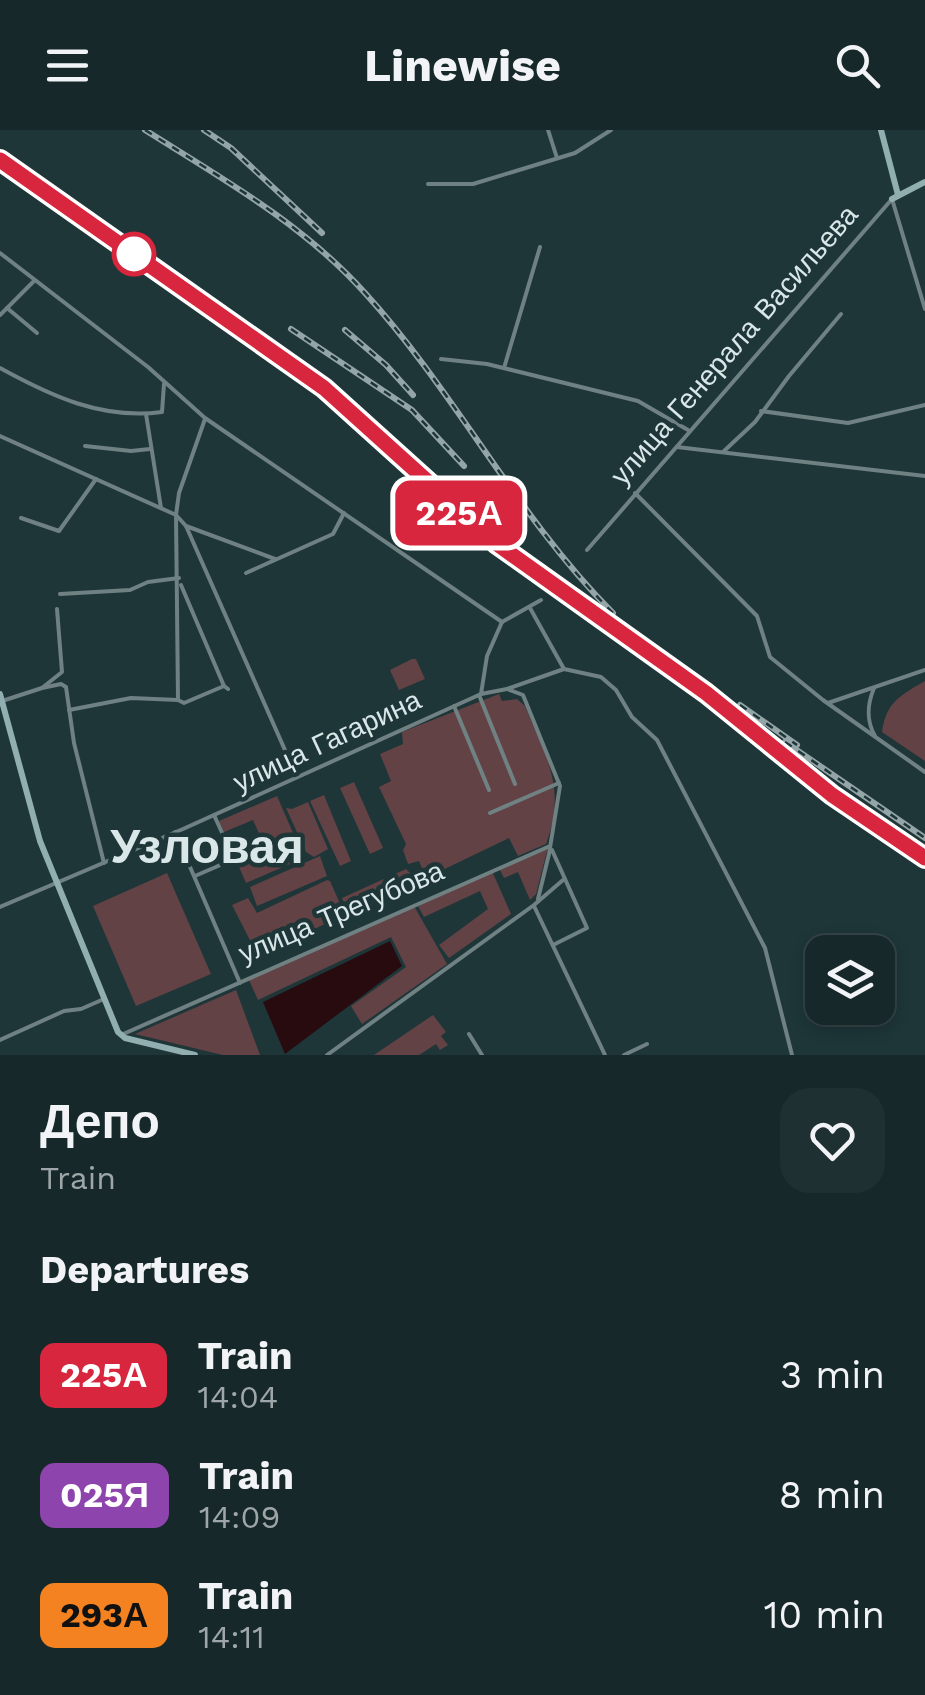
<!DOCTYPE html>
<html lang="en">
<head>
<meta charset="utf-8">
<style>
  body { margin:0; font-family:"Work Sans",sans-serif; background:#1f3032; color:#f1f3f6; height:100vh; display:flex; flex-direction:column; font-size:38px; white-space:nowrap }
  * { box-sizing:border-box; margin:0 }
  p { font-size:32px; color:#9ea6a8 }
  .icon { flex:none; width:55px; height:55px; fill:none; stroke:currentColor; stroke-width:2; stroke-linecap:round; stroke-linejoin:round }
  .map { position:relative; height:925px; overflow:hidden }
  .side { display:flex; flex-direction:column; background:#16282a; flex:1 }
  .side>* { flex:none }
  .badge { padding:0 20px; border-radius:15px; font-size:35px; line-height:65px }
  .tools { position:absolute; left:805px; top:805px; display:grid; gap:20px }
  .tools a { display:grid; place-items:center; width:90px; height:90px; border-radius:20px; background:#16282a; box-shadow:0 5px 15px #0003,0 0 0 2px #354447; font-size:50px }
  .map>.badge { position:absolute; translate:-50% -50%; box-shadow:0 0 0 5px #fff }
  h2 { padding:0 40px; font-size:38px; line-height:90px }
  .round { display:grid; place-items:center; flex:none; width:105px; height:105px; border-radius:30px; background:#1f3032 }
  .summary { display:flex; align-items:center; justify-content:space-between; height:170px; padding:0 40px }
  h1 { font-size:48px; font-weight:700; line-height:75px }
  ul { padding:0; list-style:none }
  li { display:flex; align-items:center; gap:30px; height:120px; padding:0 40px }
  li div { flex:1 }
  li b { display:block; font-size:38px }
  li em { font-style:normal }
  li .badge { min-width:110px; font-weight:700; text-align:center }
  header { display:flex; justify-content:space-between; align-items:center; height:130px; padding:0 40px; background:#16282a; font-size:45px; font-weight:700 }
  .map>svg:first-child { display:block }
</style>
</head>
<body>
<header><svg class="icon" aria-label="menu" viewBox="0 0 24 24"><path d="M4 6h16M4 12h16M4 18h16"/></svg>Linewise<svg class="icon" aria-label="search" viewBox="0 0 24 24"><circle cx="10" cy="10" r="6"/><path d="M15 15l6 6"/></svg></header>
<div class="map">
<svg width="925" height="925" viewBox="0 0 925 925">
  <rect width="100%" height="100%" fill="#1e3638"/>
  <g fill="#634245">
    <path d="M412,529H416L425,549L399,560L390,540Z"/>
    <path d="M925,551V631L882,602C886,572 901,565 925,551Z"/>
    <path d="M499,564L502,571L517,569L525,576C546,628 567,657 546,714L518,726L509,708L426,748L419,731L408,734L403,720L406,714L379,657L391,651L380,624L403,614L402,602Z"/>
    <path d="M354,652L383,718L370,724L340,658Z"/>
    <path d="M324,665L351,731L340,736L310,671Z"/>
    <path d="M277,666L304,728L246,753L233,723L262,710L253,690L224,702L219,691Z"/>
    <path d="M308,672L328,719L314,727L306,722L286,678L292,679Z"/>
    <path d="M548,717L536,764L530,770L518,742L504,748L499,738Z"/>
    <path d="M320,726L327,746L257,776L250,757Z"/>
    <path d="M406,739L419,752L349,784L342,768Z"/>
    <path d="M492,741L511,784L449,828L439,815L488,779L480,761L424,787L418,776Z"/>
    <path d="M167,743L211,844L136,876L93,776Z"/>
    <path d="M327,750L330,751L345,785L259,824L256,822L232,775L248,768L257,783Z"/>
    <path d="M414,776L447,834L362,894L351,876L406,837L391,807L258,870L249,850Z"/>
    <path d="M236,860L260,925H223L135,904Z"/>
    <path d="M433,885L446,902L441,906L448,915L440,920L436,914L419,925H374Z"/>
  </g>
  <path fill="#270b0f" d="M390,811L402,836L285,924L263,872Z"/>
  <g fill="none" stroke-linecap="round" stroke-linejoin="round">
    <g stroke="#6f8182" stroke-width="4">
      <path d="M548,0L557,28"/>
      <path d="M428,54H473L575,23L611,0"/>
      <path d="M892,69L925,179"/>
      <path d="M0,123L148,237L205,288L502,492"/>
      <path d="M7,178L37,203"/>
      <path d="M0,185L34,151"/>
      <path d="M441,229L487,234L638,271L688,300"/>
      <path d="M0,238C51,266 102,290 162,282L164,254"/>
      <path d="M504,238L540,117"/>
      <path d="M761,281L848,293L925,275"/>
      <path d="M146,284L161,378"/>
      <path d="M205,289L179,363L176,385L178,570L184,573L224,556L228,559"/>
      <path d="M0,306L176,385L186,396L296,645"/>
      <path d="M85,316L131,321L150,319"/>
      <path d="M677,317L925,346"/>
      <path d="M724,321L755,292L789,246L841,184"/>
      <path d="M635,363L757,486L770,527L823,570L925,642"/>
      <path d="M21,388L59,401L96,349"/>
      <path d="M186,396L275,429"/>
      <path d="M587,420L892,69"/>
      <path d="M246,443L333,404L344,383"/>
      <path d="M181,455L224,556"/>
      <path d="M60,464L130,460L148,452L179,448"/>
      <path d="M530,478L564,539L601,547L616,560L632,587L657,610L765,818L792,925"/>
      <path d="M502,492L541,470"/>
      <path d="M42,558L61,554L66,557L74,613L104,733"/>
      <path d="M874,558C867,575 866,590 875,606"/>
      <path d="M507,559L523,565L560,656L549,724L538,769"/>
      <path d="M481,564L487,526L502,492"/>
      <path d="M479,565L515,654"/>
      <path d="M2,571L42,558L62,542L57,479"/>
      <path d="M828,573L925,540"/>
      <path d="M454,576L489,660"/>
      <path d="M69,580L131,568L178,570"/>
      <path d="M490,683L559,653"/>
      <path d="M175,702L240,853"/>
      <path d="M552,720L587,798L553,815"/>
      <path d="M195,746L234,729L214,685"/>
      <path d="M534,776L605,925"/>
      <path d="M0,777L183,699L481,564L507,559L564,539"/>
      <path d="M469,904L482,925"/>
      <path d="M121,905L550,716"/>
      <path d="M0,910L64,881L81,879L104,869"/>
      <path d="M327,925L534,775L563,750"/>
      <path d="M624,925L647,914"/>
    </g>
    <g stroke="#91aeb0" stroke-width="6">
      <path d="M881,0L898,65"/>
      <path d="M892,69L925,52"/>
      <path d="M0,564L40,711L118,902L125,908L195,925"/>
    </g>
    <defs>
      <g id="rail">
        <path d="M145,0C223,49 303,94 365,163C456,263 518,388 613,483"/>
        <path d="M204,0L231,18L322,103"/>
        <path d="M0,30L323,258L497,414L706,563L832,665L925,728"/>
        <path d="M291,199L412,280L464,336"/>
        <path d="M345,200L386,235L413,265"/>
        <path d="M740,575L797,615"/>
        <path d="M785,612L925,708"/>
      </g>
    </defs>
    <use href="#rail" stroke="#94a5a7" stroke-width="6"/>
    <use href="#rail" stroke="#1e3638" stroke-width="2.5" stroke-dasharray="8" stroke-linecap="butt"/>
  </g>
  <g fill="none" stroke-linecap="round" stroke-linejoin="round">
    <defs>
      <path id="line" d="M0,30L324,258L497,414L706,563L832,665L925,728"/>
    </defs>
    <use href="#line" stroke="#fff" stroke-width="22"/>
    <use href="#line" stroke="#d7263d" stroke-width="15"/>
  </g>
  <circle fill="#fff" stroke="#d7263d" stroke-width="5" cx="134" cy="124" r="20"/>
  <g text-anchor="middle" dominant-baseline="central" stroke-width="9" stroke-linejoin="round" paint-order="stroke">
    <g font-size="28" fill="#d9e7e8" stroke="#1e3638">
      <text transform="translate(734 215) rotate(-49)">улица Генерала Васильева</text>
      <text transform="translate(327 611) rotate(-25)">улица Гагарина</text>
      <text transform="translate(341 782) rotate(-23)">улица Трегубова</text>
    </g>
    <g font-size="48" font-weight="bold" fill="#d9e7e8" stroke="#1e3638">
      <text x="207" y="716">Узловая</text>
    </g>
  </g>
</svg>
<div class="tools">
<a><svg class="icon" aria-label="layers" viewBox="0 0 24 24"><path d="M12 4l9 5-9 5-9-5zM3 14l9 5 9-5"/></svg></a>
</div>
<b class="badge" style="left:459px;top:383px;background:#d7263d;color:#fff">225А</b>
</div>
<section class="side">
<div class="summary"><div><h1>Депо</h1><p>Train</p></div><a class="round"><svg class="icon" aria-label="heart" viewBox="0 0 24 24"><path d="M12 20l-8-8c-3-5 5-10 8-4 3-6 11-1 8 4z"/></svg></a></div>
<h2>Departures</h2>
<ul>
<li><span class="badge" style="background:#d7263d;color:#fff">225А</span><div><b>Train</b><p>14:04</p></div><em>3 min</em></li>
<li><span class="badge" style="background:#8e44ad;color:#fff">025Я</span><div><b>Train</b><p>14:09</p></div><em>8 min</em></li>
<li><span class="badge" style="background:#f58220;color:#111">293А</span><div><b>Train</b><p>14:11</p></div><em>10 min</em></li>
</ul>
</section>
</body>
</html>
